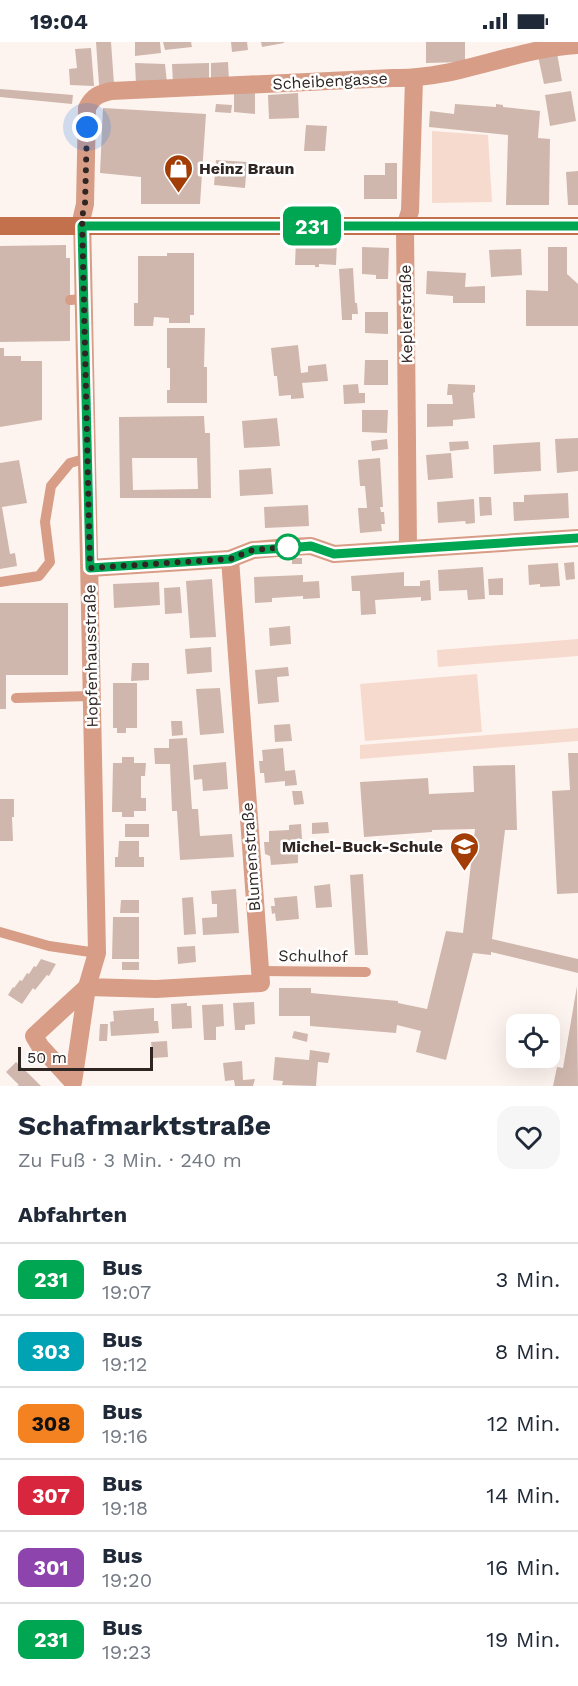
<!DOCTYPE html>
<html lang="de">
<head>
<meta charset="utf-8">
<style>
  body { margin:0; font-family:"Work Sans",sans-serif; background:#f6f6f7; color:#1f2937; height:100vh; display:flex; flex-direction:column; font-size:22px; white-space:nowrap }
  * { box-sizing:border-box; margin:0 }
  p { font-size:20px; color:#747a83 }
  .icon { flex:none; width:33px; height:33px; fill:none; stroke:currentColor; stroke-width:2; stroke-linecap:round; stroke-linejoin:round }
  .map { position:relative; height:1044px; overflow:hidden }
  .drawer { display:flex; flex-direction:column; background:#fff; flex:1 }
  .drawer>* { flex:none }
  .badge { padding:0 12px; border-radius:9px; font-size:21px; line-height:39px }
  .fabs { position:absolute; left:506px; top:972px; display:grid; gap:12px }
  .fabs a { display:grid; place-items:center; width:54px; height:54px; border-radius:12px; background:#fff; box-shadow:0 6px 24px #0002; font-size:30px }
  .scale { position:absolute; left:18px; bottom:15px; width:135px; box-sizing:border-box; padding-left:6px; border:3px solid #2f2522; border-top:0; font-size:16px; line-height:21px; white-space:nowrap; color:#2f2522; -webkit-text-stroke:4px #fff; paint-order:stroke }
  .you { position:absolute; width:30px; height:30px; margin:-15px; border:4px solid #fff; border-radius:50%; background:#1a73e8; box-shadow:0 0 0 9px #1a73e833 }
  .map>.badge { position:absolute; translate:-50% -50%; box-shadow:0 0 0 3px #fff }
  h2 { padding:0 18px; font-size:22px; line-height:54px }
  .round { display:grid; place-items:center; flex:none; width:63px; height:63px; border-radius:18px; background:#f6f6f7 }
  .headline { display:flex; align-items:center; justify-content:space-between; height:102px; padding:0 18px }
  h1 { font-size:28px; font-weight:700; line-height:45px }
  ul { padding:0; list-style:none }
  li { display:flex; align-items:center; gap:18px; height:72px; padding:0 18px; border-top:2px solid #e0e1e3 }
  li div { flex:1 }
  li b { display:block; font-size:22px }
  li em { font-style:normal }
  li .badge { min-width:66px; font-weight:700; text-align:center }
  .status { display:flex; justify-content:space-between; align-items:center; height:42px; padding:0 30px; background:#fff; direction:ltr }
  .status svg { height:16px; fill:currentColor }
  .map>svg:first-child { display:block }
</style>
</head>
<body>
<div class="status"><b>19:04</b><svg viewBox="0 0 49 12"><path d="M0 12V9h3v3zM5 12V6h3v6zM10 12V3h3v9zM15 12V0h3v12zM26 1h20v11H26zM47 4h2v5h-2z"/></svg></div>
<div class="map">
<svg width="578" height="1044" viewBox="0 0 578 1044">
  <rect width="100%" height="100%" fill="#fef4ef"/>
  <g fill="#f7dace">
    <path d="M432,89L488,93L492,160L432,161Z"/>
    <path d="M578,597V614L438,625L437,608Z"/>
    <path d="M477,632L482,690L365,699L360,642Z"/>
    <path d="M578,686V699L360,717V703Z"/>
  </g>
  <g fill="#cfb7ad" fill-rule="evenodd">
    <path d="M96,0H111L114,42L99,43Z"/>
    <path d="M135,0H160L161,11L135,14Z"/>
    <path d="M163,0H191L192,5L165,8Z"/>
    <path d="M231,0H247L248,8L232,10Z"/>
    <path d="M261,0H284V1L262,5Z"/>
    <path d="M426,0H465V20L426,21Z"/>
    <path d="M91,6L94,44L70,43L69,27L77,26L75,7Z"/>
    <path d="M557,11L562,39L544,42L538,14Z"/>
    <path d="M228,20L229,39L211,40V21Z"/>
    <path d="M135,21L165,22L167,41L136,42Z"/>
    <path d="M209,21V40L173,41L172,22Z"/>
    <path d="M0,47L73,53L72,62L0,55Z"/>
    <path d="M255,48V72L234,70V49Z"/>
    <path d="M571,49L576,79L550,84L545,53Z"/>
    <path d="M298,51L299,76L269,77L268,53Z"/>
    <path d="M216,62L232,63L231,71L215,70Z"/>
    <path d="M455,62L496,65V62L503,63V65L540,69L538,96L550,97L549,163H506L508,93L429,85L430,69L454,72Z"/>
    <path d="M103,66L206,72L200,162H141V135L100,131Z"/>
    <path d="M306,83L327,84L325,109H304Z"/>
    <path d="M216,118L247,120L245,146L214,143Z"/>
    <path d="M385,121H397V157H364V133H385Z"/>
    <path d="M578,129V163H568L566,130Z"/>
    <path d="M296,197L337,198L336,223L319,222V225H315V223H295Z"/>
    <path d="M66,203V216H70V299L0,300V204Z"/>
    <path d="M362,205L389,206L388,237H376V233L362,232Z"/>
    <path d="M548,205H567V232L578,242V284H526V248L548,249Z"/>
    <path d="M521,207L522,233L491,235L489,208Z"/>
    <path d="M167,211H194V273H190V281H169V276L154,275L153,284H134V261H138V214H167Z"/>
    <path d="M353,226L355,261H357L358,272H352V278H342L339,227Z"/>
    <path d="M427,229L466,231L465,245L485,244V261H453V254L426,252Z"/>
    <path d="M365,270H388V292L365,291Z"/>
    <path d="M167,286H205L204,325H207V361H167V348H170V326H167Z"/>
    <path d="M298,303L301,331L308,330V324L326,322L328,339L302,341L304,356L291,357V353L279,354L277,334H274L271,306Z"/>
    <path d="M0,306H4V314H21V319H42V378L0,385Z"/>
    <path d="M365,318H388V343H364Z"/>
    <path d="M358,342L359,351H365V361L344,362L343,343Z"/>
    <path d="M448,342L475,343V350L473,351L475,376L453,378V384L427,385V362H453L452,353H447Z"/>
    <path d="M362,368H388L387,391L362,390Z"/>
    <path d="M204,374L205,391H210L211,456H120L119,375ZM132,416H197L198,447L133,448Z"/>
    <path d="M277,376L280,404L244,406L242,379Z"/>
    <path d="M578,396V429L557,431L555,397Z"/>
    <path d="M387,397L388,407L372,409L371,399Z"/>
    <path d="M468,399L469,407L450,409L449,400Z"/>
    <path d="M540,400L541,429L494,432L493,403Z"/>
    <path d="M451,411L453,436L428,438L426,413Z"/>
    <path d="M380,416L383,465H380L381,470H384L385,482H381L382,489L360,491L358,466H367L365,444H360L358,418Z"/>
    <path d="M19,418L27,461L2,465L10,512L15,511L17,524L0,527V421Z"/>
    <path d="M271,426L273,452L240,454L239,428Z"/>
    <path d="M568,451L569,476L514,479L513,460H524V453Z"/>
    <path d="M479,455H491L492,473L480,474Z"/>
    <path d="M474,457L475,481L466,482L465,479L438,481L437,460Z"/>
    <path d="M308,463L309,484L265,486L264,465Z"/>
    <rect x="292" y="516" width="10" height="6"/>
    <path d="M574,520L575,537L566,538L564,521Z"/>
    <path d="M558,521L560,544L540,545V542L529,543L528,523Z"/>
    <path d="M483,525L485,557L468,558L467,548L439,549L438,528Z"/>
    <path d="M404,530V544H420V539L430,538L431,558L421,559V555L375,558L376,572L361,573L360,549H352L351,534Z"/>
    <path d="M303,533V540L319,539L320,556L303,557V554L272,556V560L255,561L254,535Z"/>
    <path d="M503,536V553H489L488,537Z"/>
    <path d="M212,537L216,595L190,596L186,539Z"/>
    <path d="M159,540L160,563L114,566L113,542Z"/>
    <path d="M180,545L182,571L165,572L164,546Z"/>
    <path d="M0,561H68V633H6V667H0Z"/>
    <path d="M290,584L291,602L270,604L269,586Z"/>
    <path d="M211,605L212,630L187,632L185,607Z"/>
    <path d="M132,621H149V638L131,639Z"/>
    <path d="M288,625L289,634L277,635L279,660L258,662L255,628Z"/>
    <path d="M113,641H137V686H126V691H117V686H113Z"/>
    <path d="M220,646L224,691L200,693L196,647Z"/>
    <path d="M171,679H182L183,693L172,694Z"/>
    <path d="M290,682L292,699L275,700L274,683Z"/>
    <path d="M187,696L192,767H198L200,794L232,792L234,815L180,818L177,769H172L170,722H155L154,706H169V697Z"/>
    <path d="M283,706L285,729L295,728L297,743L285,744V739L265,741L264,731H260L259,719H263L262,708Z"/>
    <path d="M568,711H578V851L557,852L552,749L570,748Z"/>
    <path d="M122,715H134V721H146L145,734H141V756H146V769H134V775H122V770H112L113,721H122Z"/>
    <path d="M226,720L228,747L203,749L202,737L194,738L193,723Z"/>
    <path d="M515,723L517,788H505L492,897L578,917V931L491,910V913L473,911L446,1018L416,1010L421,989L397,983L396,991L310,984V974H279V946H311V951L398,959V961L427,967L446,889L463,891L475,787L432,788V790L364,795L360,740L428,736L429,752L474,750L473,724Z"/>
    <path d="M292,749H302L304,762L294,763Z"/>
    <path d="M0,757H14V775H12L13,799H0Z"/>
    <path d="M328,780L329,791L312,792V781Z"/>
    <rect x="125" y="782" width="24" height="13"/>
    <path d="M301,782L302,797L291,798L292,812H298V821L271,823L270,814L265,812L264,800H269V789L289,788V783Z"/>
    <path d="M119,799H139V815H144V825H115V815H118Z"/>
    <path d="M363,832L368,913H355L350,833Z"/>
    <path d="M330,842L332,865L316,866L314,844Z"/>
    <path d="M236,847L239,891L203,893L202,876L217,875V862H212L211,849Z"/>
    <path d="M297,854L299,877L276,879L275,871L272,872L271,864H275L274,856Z"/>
    <path d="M193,855L196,892L184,893L182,856Z"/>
    <path d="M121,858H139V871H120Z"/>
    <path d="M113,875H139V917H112Z"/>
    <path d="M195,904L196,920L178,922L177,905Z"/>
    <path d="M41,917L56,922L49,934L47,933L35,948L33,946L22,962L8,953L13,945L14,946L20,938L22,939L27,931L29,932L34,924L36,925Z"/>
    <rect x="122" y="920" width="17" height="8"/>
    <path d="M577,944L578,1044H553L557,1025L563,1026Z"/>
    <path d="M254,960L255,982L245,983V988H235L233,961Z"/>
    <path d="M187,961V964H191L192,986L172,987L171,962Z"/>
    <path d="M223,962L224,984L216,985V998H204L202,963Z"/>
    <path d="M154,966V979H158L159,991L111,994L110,980L114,979L113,969Z"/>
    <path d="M100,982H108L107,999H99Z"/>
    <path d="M294,989L308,992L307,1000L292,996Z"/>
    <path d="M167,999L168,1015L153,1016L151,1000Z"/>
    <path d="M310,1008L330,1011L328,1021L318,1020L316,1044L282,1043L283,1039L273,1038L275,1015L309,1018Z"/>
    <path d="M242,1019L243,1038L255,1037L253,1044H235L234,1038L225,1039L223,1021Z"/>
    <path d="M16,1020L29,1032L41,1044H17L19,1043L6,1030Z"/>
  </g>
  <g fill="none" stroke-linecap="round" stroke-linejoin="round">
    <g stroke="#d79d86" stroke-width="10">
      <path d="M70,258L84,257"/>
      <path d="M0,540L39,534L50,520L45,480L51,444L70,421L88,416"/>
      <path d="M16,656L91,654"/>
      <path d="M0,890L49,904L97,911"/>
      <path d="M260,929L366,930"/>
    </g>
    <g stroke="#d79d86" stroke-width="18">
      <path d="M408,507L405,185L410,169L414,37"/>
      <path d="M230,517L261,941L156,947L87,945L97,911L82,175L85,162L87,66C93,54 99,52 111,49L393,36C456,38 515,6 578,3"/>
      <path d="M90,526L230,517L253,508L288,505L311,504L334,512L578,496"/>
      <path d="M87,945L75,1027L73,1040L40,1004L34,994Z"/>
    </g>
    <path stroke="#c3704d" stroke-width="18" d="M0,184H578"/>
  </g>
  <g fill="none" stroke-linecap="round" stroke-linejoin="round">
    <defs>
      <path id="line" d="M578,184H82L90,526L230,517L253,508L288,506L311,504L334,512L578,496"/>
    </defs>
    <use href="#line" stroke="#fff" stroke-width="14"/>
    <use href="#line" stroke="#00a651" stroke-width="9"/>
    <path stroke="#2f2522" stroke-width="6" stroke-dasharray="0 10.8" d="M87,85L85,162L82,175L90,526L230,517L253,508L288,505"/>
  </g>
  <defs>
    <symbol id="shop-pin" viewBox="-11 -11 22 30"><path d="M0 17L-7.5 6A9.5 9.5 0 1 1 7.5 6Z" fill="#a23e05" stroke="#fff"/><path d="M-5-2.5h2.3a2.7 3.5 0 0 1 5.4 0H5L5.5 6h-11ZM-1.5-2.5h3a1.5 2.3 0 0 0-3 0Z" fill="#fff"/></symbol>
    <symbol id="school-pin" viewBox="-11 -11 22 30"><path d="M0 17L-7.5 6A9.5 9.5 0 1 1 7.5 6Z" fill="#a23e05" stroke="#fff"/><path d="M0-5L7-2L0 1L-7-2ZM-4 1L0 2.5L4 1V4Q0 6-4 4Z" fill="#fff"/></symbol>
  </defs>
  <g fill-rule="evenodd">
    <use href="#shop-pin" x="162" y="110" width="33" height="45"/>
    <use href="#school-pin" x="448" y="788" width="33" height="45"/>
  </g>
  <circle fill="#fff" stroke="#00a651" stroke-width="3" cx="288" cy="505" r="12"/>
  <g text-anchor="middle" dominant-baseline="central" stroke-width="5" stroke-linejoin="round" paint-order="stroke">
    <g font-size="16" fill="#2f2522" stroke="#fff">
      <text transform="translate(330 39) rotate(-3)">Scheibengasse</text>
      <text transform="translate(406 272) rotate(-91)">Keplerstraße</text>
      <text transform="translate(91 614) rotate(-91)">Hopfenhausstraße</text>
      <text transform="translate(251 815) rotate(-94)">Blumenstraße</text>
      <text transform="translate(313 914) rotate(1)">Schulhof</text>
    </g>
    <g font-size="16" font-weight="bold" fill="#2f2522" stroke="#fff" text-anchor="start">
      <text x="199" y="126">Heinz Braun</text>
      <text x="443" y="804" text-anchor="end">Michel-Buck-Schule</text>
    </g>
  </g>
</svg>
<div class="fabs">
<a><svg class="icon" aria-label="locate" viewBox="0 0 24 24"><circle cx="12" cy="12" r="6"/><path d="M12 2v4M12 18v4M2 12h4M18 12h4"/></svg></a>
</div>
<div class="scale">50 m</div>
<div class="you" style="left:87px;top:85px"></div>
<b class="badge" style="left:312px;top:184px;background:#00a651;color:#fff">231</b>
</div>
<section class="drawer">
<div class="headline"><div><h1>Schafmarktstraße</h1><p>Zu Fuß · 3 Min. · 240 m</p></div><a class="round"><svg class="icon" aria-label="heart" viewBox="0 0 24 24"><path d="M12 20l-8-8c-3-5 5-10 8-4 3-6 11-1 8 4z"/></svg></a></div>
<h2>Abfahrten</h2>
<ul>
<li><span class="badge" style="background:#00a651;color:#fff">231</span><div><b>Bus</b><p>19:07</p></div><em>3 Min.</em></li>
<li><span class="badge" style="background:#00a3b4;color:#fff">303</span><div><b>Bus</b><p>19:12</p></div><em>8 Min.</em></li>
<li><span class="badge" style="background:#f58220;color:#111">308</span><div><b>Bus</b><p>19:16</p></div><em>12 Min.</em></li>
<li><span class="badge" style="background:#d7263d;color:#fff">307</span><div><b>Bus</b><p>19:18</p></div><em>14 Min.</em></li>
<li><span class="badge" style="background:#8e44ad;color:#fff">301</span><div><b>Bus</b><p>19:20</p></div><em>16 Min.</em></li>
<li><span class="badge" style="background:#00a651;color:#fff">231</span><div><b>Bus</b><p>19:23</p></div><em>19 Min.</em></li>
</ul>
</section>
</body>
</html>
